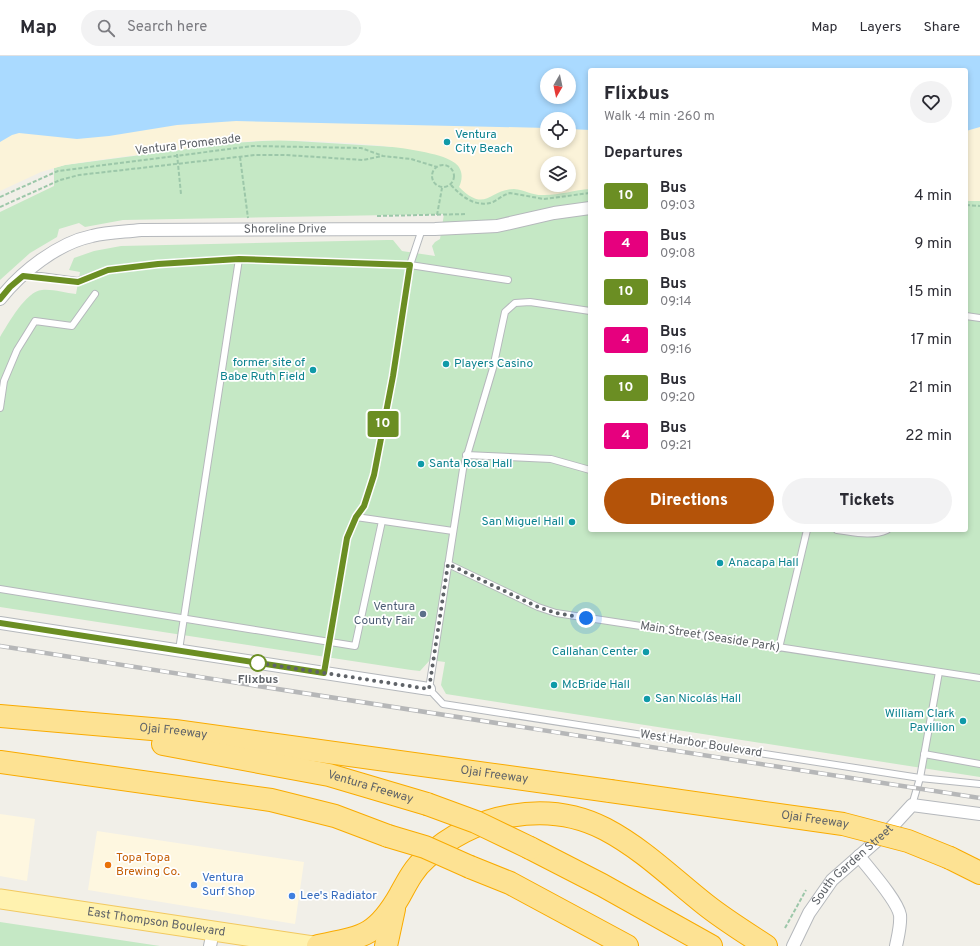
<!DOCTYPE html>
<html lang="en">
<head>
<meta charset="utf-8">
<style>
  body { margin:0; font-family:Overpass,sans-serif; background:#f2f2f3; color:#2b2b33; height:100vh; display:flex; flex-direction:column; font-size:15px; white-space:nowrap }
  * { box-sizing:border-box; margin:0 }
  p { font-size:13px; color:#7c7c81 }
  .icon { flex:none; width:22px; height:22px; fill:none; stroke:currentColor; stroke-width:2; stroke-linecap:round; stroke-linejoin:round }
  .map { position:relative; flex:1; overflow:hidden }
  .sheet { position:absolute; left:588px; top:12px; width:380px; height:464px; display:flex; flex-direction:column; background:#fff; border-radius:4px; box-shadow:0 2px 6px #0003 }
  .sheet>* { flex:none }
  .badge { padding:0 8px; border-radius:3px; font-size:14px; line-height:26px }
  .needle { width:26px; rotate:189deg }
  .controls { position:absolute; left:540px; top:12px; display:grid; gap:8px }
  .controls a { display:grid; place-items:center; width:36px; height:36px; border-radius:50%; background:#fff; box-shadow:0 2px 6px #0003; font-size:20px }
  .you { position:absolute; width:20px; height:20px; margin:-10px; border:3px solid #fff; border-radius:50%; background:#1a73e8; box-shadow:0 0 0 6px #1a73e833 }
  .map>.badge { position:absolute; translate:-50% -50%; box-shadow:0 0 0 2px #fff }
  h2 { padding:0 16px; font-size:15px; line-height:36px }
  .round { display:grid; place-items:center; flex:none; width:42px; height:42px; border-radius:21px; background:#f2f2f3 }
  .head { display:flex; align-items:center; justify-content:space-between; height:68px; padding:0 16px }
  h1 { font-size:19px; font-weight:800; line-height:30px }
  .button { display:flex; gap:8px; margin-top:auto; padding:8px 16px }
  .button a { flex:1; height:46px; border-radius:24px; background:#b45309; color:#fff; font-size:16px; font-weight:800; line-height:46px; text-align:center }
  .button a+a { background:#f2f2f3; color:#2b2b33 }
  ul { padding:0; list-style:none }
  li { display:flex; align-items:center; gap:12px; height:48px; padding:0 16px }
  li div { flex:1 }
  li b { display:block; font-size:15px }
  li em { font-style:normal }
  li .badge { min-width:44px; font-weight:700; text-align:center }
  header { display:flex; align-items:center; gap:24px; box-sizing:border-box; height:56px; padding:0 20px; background:#fff; border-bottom:1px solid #e1e1e2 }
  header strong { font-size:19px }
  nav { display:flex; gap:22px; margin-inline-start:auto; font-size:14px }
  .search { width:280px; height:36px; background:#f2f2f3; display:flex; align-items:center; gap:10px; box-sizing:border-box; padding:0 14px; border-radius:22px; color:#7c7c81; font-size:15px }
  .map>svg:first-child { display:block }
</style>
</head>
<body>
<header>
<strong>Map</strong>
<div class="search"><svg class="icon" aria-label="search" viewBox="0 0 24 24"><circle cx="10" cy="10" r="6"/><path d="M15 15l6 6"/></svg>Search here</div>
<nav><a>Map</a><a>Layers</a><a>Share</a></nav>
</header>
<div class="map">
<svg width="980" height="890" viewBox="0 0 980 890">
  <rect width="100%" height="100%" fill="#f1efe8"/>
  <g fill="#fef7e0">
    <path d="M0,758L35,763L27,825L0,820Z"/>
    <path d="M97,775L304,806L295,868L88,834Z"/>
  </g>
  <g fill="#c5e8c5" fill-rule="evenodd">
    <path d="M279,84L394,91L590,89V474H966V97L980,95V721L446,638L441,629L445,606L430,604L420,615L411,614L0,551V281C8,268 26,235 42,234C53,233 65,237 76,238L80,216L69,214L74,202L94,195L121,190L387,184H393L402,195L435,200L432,190L435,186L440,183L444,158L123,164L85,171L79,167L59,173L57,181L30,197L0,224V156L54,130V112L65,109L232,87ZM547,107H569V129H547Z"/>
    <path d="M0,866L160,890H0Z"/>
  </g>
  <g fill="#fbf3d9" fill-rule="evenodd">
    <path d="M590,48V133C575,134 560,139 544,139C534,140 525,134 514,133C489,133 486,158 459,131C463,123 463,113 455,107C430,87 290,83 254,85C229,86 204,90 179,94C141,98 103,103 65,109L41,116L0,135V52ZM547,63H569V85H547ZM547,107H569V129H547Z"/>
    <path d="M980,63V145H966V68Z"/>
  </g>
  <path fill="#aadaff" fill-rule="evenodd" d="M0,0H980V71L966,75V14H590V74L569,73V63H547V72L236,65L177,69L109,80L77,83L19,77L12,79L0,86ZM547,19H569V41H547Z"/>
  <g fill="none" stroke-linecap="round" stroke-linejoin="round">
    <defs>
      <g id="service">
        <path d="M23,220H41L78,225L108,214L158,208L239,203L410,209L508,224"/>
        <path d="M590,255L530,246L515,247L505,256L493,312L463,413L429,633L443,648L920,722L980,728"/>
        <path d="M966,260L980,262"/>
        <path d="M0,352L4,325L17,294L35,265L72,270L95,238"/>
        <path d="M466,399L551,403L590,414"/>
        <path d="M356,461L453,475"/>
        <path d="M837,474C853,476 871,481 887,474"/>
        <path d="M448,508L538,551L556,557L980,622"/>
        <path d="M0,533L355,590L382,465"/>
        <path d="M779,592L807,474"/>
        <path d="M179,594L239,203"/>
        <path d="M324,617L347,482L356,461L364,450L374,419L393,320L410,209L422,173"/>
        <path d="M924,698L980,708"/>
        <path d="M912,749L920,722L939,616"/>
      </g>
      <g id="minor">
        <path id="s1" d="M0,243C21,216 58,187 92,180C108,176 125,176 141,174L435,173L497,170L554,157L590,152"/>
        <path d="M0,567L429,633"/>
        <path d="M859,800C869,813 897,844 900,859C901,869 898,880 896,890"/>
        <path d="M210,890L213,876"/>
        <path id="s2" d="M793,890L809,857L832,824L889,774L912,749L980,758"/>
      </g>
      <g id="primary">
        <path id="s3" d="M0,843L313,890"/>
      </g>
      <g id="motorway">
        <path id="s4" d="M0,660L175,675L610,735"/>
        <path id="s5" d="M163,688L329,719L427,748"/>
        <path d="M0,706L271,744L335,760L388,780"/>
        <path d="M530,792L602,829L711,890"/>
        <path d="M950,802L980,817"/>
        <path d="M470,811L510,827L627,890"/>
        <path d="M318,890C362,881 376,881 400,839C407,826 414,812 426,802C473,758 547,743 605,773C643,793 673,823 706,849C725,864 746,877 766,890"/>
        <path d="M386,890L394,853"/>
      </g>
    </defs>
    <use href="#service" stroke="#b5b8bc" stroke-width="8"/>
    <use href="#minor" stroke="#b5b8bc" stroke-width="14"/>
    <use href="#primary" stroke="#f2c960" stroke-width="21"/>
    <use href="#motorway" stroke="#f9ab00" stroke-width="24"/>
    <g stroke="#9cc7a9" stroke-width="2" stroke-dasharray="4 2" stroke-linecap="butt">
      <path d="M177,98L181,138"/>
      <path d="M240,101L248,162"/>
      <circle cx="443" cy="120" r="11"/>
      <path d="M451,129C462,141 476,152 493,146C499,143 503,139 510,137L544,143L590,137"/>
      <path d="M0,141L58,115L253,90L361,92L383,100L411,103L437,111"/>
      <path d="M966,149L980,150"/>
      <path d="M0,151L60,124L79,119L255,99H286L363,104L382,100"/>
      <path d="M437,159L442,132"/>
      <path d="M377,160L467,158"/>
      <path d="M785,872L806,834"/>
    </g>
    <use href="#service" stroke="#fff" stroke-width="6"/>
    <use href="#minor" stroke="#fff" stroke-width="12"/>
    <use href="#primary" stroke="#fff2af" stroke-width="19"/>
    <use href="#motorway" stroke="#fde293" stroke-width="22"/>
    <defs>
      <path id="rail" d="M0,590L980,742"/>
    </defs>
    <use href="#rail" stroke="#b6b7b8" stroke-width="4.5"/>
    <use href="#rail" stroke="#fff" stroke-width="3" stroke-dasharray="9" stroke-linecap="butt"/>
    <defs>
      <g id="motorway-bridge">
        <path id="s6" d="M610,735L843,768L908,785L950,802"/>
        <path d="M427,748L476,766L530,792"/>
        <path d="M388,780L425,791L470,811"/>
      </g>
    </defs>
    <use href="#motorway-bridge" stroke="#f9ab00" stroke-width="24" stroke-linecap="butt"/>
    <use href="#motorway-bridge" stroke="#fde293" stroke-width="22"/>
  </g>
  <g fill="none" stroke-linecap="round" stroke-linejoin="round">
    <defs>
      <path id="line" d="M0,243L10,231L23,220L78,226L108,214L158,208L239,203L410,209L393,320L374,419L364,450L356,461L347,482L324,617L0,567"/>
    </defs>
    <use href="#line" stroke="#fff" stroke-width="9"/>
    <use href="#line" stroke="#6b8e23" stroke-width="6"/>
    <path stroke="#5f6368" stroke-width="4" stroke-dasharray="0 7.2" d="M258,607L252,606L429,633L448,508L538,551L556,557L586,562"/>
  </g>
  <g fill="#0f9aa8" stroke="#fff" stroke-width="1.5">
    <circle cx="447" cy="86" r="4"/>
    <circle cx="446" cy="308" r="4"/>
    <circle cx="313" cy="314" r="4"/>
    <circle cx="421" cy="408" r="4"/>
    <circle cx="572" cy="466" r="4"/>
    <circle cx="720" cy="507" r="4"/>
    <circle cx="646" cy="596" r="4"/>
    <circle cx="554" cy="629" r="4"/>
    <circle cx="647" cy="643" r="4"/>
    <circle cx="963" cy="665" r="4"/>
  </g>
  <circle fill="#5c6f8a" stroke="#fff" stroke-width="1.5" cx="423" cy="558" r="4"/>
  <circle fill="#fff" stroke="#6b8e23" stroke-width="2" cx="258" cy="607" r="8"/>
  <circle fill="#e8710a" stroke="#fff" stroke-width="1.5" cx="108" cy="809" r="4"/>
  <g fill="#3f7fe0" stroke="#fff" stroke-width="1.5">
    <circle cx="194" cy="829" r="4"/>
    <circle cx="292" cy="840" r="4"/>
  </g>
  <g text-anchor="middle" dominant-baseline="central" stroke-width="3.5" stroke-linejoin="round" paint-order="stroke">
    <g font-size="12" fill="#0d838f" stroke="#fff" text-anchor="start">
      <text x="455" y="79">Ventura<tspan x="455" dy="14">City Beach</tspan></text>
      <text x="305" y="307" text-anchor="end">former site of<tspan x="305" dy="14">Babe Ruth Field</tspan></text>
      <text x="454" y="308">Players Casino</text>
      <text x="429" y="408">Santa Rosa Hall</text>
      <text x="564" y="466" text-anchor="end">San Miguel Hall</text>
      <text x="728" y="507">Anacapa Hall</text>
      <text x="638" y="596" text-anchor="end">Callahan Center</text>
      <text x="562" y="629">McBride Hall</text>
      <text x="655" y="643">San Nicolás Hall</text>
      <text x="955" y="658" text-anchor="end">William Clark<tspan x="955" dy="14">Pavillion</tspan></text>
    </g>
    <g font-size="12" fill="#5f6368" stroke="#fff">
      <text transform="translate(188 89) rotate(-7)">Ventura Promenade</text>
      <text stroke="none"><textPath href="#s1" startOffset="307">Shoreline Drive</textPath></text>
      <text transform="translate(710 581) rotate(9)">Main Street (Seaside Park)</text>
      <text stroke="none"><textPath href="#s4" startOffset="174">Ojai Freeway</textPath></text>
      <text transform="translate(701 688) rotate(9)">West Harbor Boulevard</text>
      <text stroke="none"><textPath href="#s4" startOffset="498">Ojai Freeway</textPath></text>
      <text stroke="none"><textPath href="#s5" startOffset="212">Ventura Freeway</textPath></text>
      <text stroke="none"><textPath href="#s6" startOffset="207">Ojai Freeway</textPath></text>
      <text stroke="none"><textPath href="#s2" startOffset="102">South Garden Street</textPath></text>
      <text stroke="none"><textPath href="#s3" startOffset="158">East Thompson Boulevard</textPath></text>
    </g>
    <g font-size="12" fill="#4e5e75" stroke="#fff" text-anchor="end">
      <text x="415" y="551">Ventura<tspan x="415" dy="14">County Fair</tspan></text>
    </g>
    <g font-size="12" font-weight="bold" fill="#5f6368" stroke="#fff">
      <text x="258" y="624">Flixbus</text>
    </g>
    <g font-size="12" fill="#c56008" stroke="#fff" text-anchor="start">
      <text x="116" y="802">Topa Topa<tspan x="116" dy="14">Brewing Co.</tspan></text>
    </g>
    <g font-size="12" fill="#366cbe" stroke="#fff" text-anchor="start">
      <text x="202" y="822">Ventura<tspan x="202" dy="14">Surf Shop</tspan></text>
      <text x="300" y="840">Lee's Radiator</text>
    </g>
  </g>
</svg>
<div class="controls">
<a><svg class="needle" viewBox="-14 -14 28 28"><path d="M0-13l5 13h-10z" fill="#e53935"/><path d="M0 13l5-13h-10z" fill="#7c7c81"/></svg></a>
<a><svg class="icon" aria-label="locate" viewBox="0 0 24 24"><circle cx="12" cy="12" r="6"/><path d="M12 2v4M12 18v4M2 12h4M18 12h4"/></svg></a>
<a><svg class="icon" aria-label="layers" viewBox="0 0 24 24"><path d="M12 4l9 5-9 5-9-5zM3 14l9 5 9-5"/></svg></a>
</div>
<div class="you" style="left:586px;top:562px"></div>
<b class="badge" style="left:383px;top:368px;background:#6b8e23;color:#fff">10</b>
<section class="sheet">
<div class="head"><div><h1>Flixbus</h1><p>Walk · 4 min · 260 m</p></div><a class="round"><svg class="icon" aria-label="heart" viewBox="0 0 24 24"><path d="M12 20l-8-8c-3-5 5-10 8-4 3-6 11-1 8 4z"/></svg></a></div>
<h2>Departures</h2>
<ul>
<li><span class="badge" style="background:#6b8e23;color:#fff">10</span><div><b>Bus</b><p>09:03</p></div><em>4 min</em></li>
<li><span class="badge" style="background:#e6007e;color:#fff">4</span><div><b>Bus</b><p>09:08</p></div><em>9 min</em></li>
<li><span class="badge" style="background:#6b8e23;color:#fff">10</span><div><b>Bus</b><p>09:14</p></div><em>15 min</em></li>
<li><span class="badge" style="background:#e6007e;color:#fff">4</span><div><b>Bus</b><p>09:16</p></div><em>17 min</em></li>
<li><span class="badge" style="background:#6b8e23;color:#fff">10</span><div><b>Bus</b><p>09:20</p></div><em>21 min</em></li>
<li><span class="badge" style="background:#e6007e;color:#fff">4</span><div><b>Bus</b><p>09:21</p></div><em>22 min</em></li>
</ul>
<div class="button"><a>Directions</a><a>Tickets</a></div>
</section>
</div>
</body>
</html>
